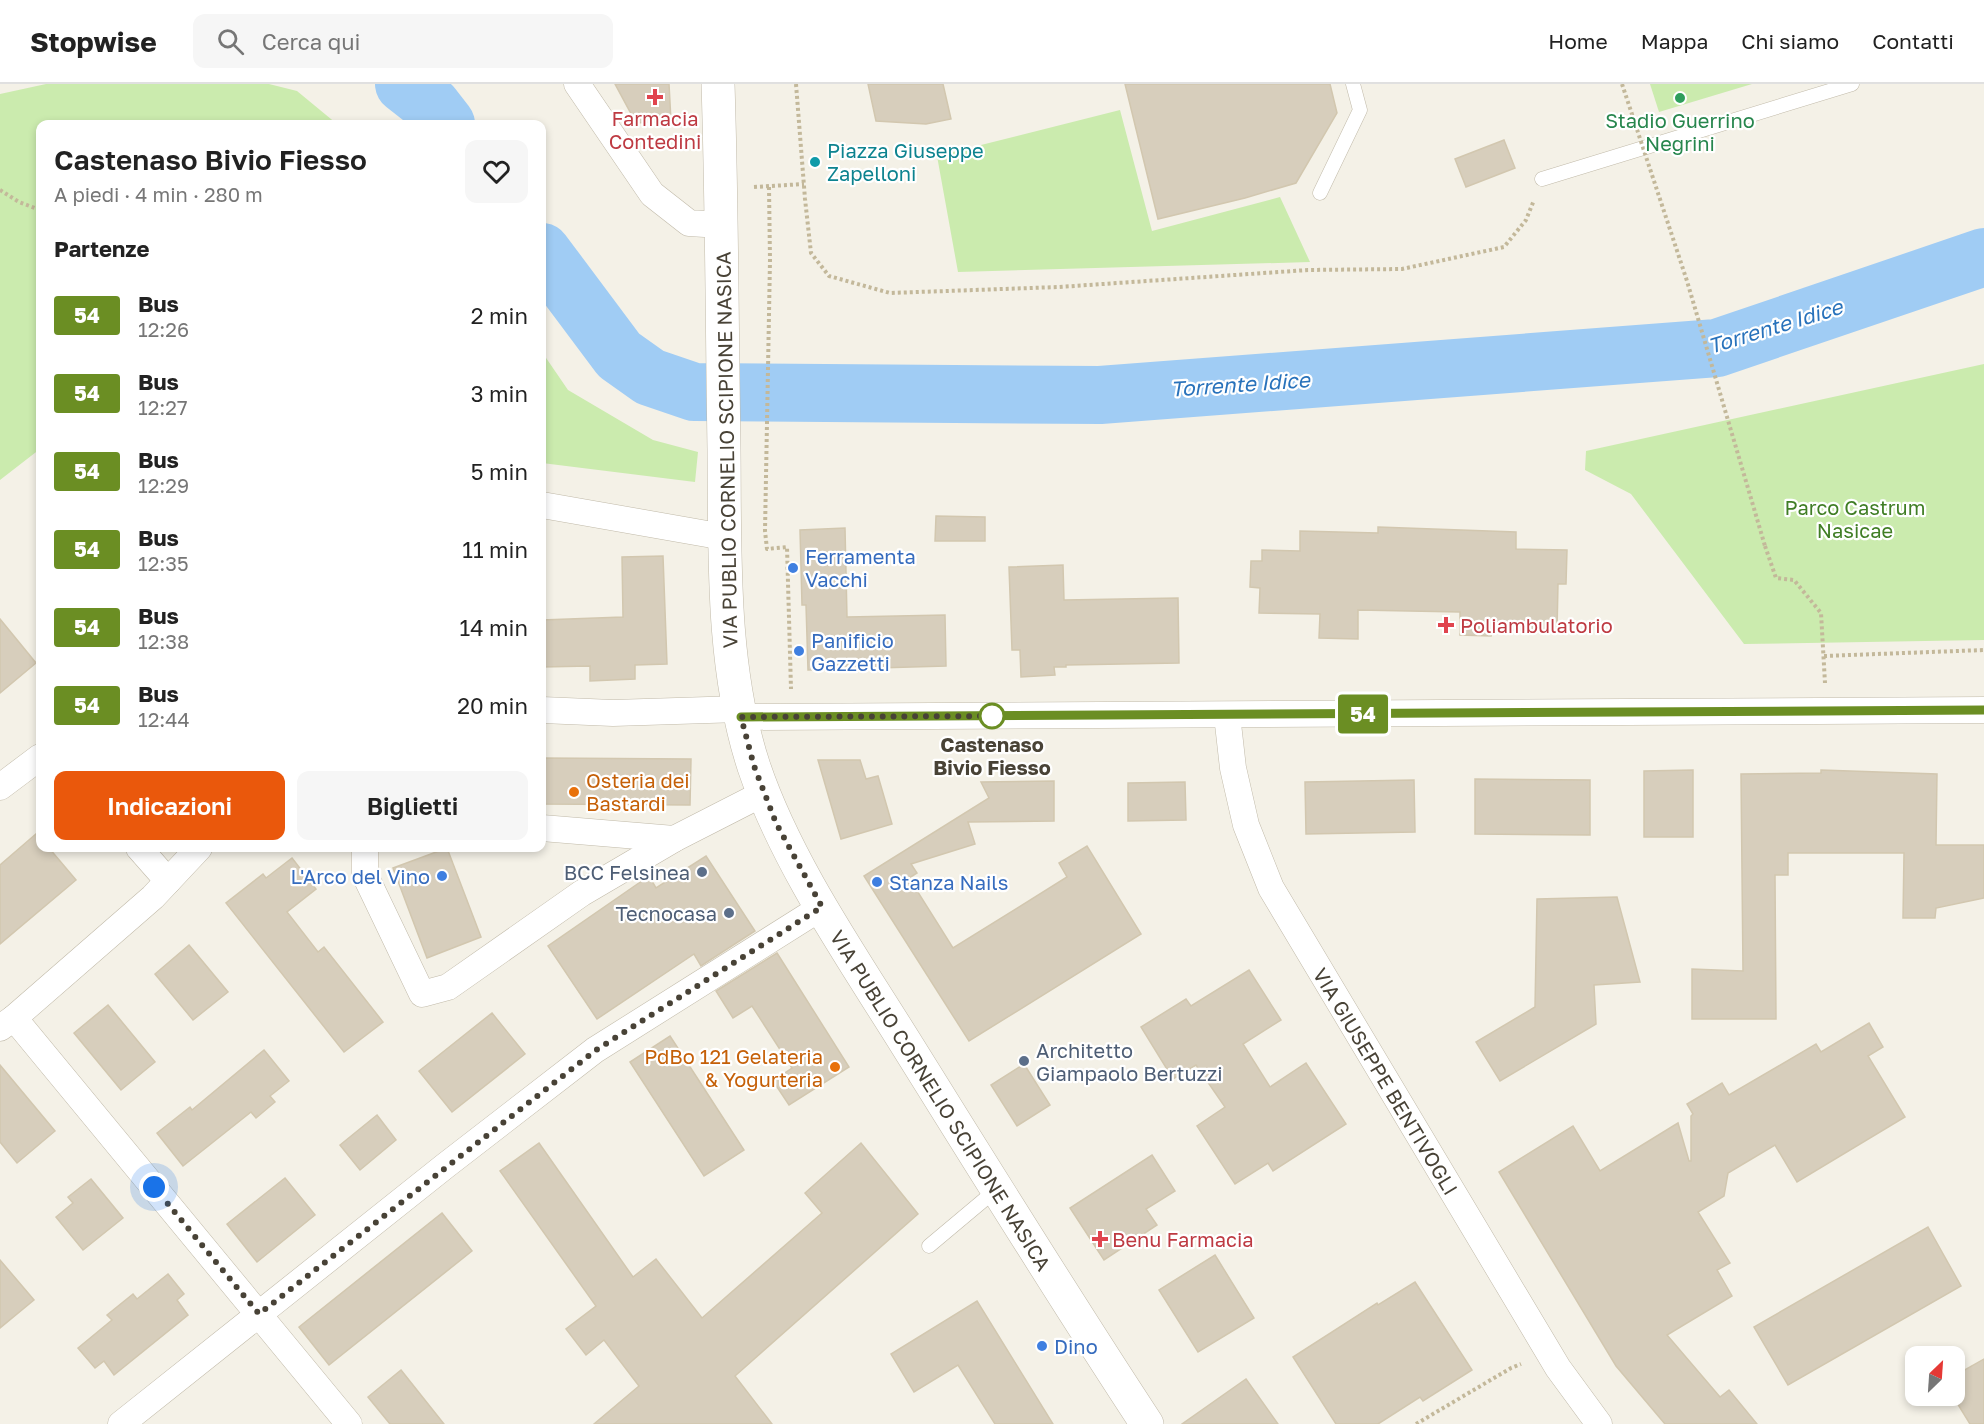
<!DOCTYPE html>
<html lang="it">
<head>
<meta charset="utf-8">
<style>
  body { margin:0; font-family:"Golos Text",sans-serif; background:#f6f6f6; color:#222; height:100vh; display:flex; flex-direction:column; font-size:22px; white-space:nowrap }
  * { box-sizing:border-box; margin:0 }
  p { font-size:20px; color:#767676 }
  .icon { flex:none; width:33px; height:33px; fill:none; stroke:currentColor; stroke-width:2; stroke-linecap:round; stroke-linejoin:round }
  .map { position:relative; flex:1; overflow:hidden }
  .drawer { position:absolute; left:36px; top:36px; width:510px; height:732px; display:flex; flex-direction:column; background:#fff; border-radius:12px; box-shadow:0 3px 9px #0003 }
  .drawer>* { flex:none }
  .badge { padding:0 12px; border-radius:4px; font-size:21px; line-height:39px }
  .needle { width:39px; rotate:25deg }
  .fabs { position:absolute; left:1905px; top:1262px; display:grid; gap:12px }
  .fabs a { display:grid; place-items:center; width:60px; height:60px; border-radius:12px; background:#fff; box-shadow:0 3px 9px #0003; font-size:30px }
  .you { position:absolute; width:30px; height:30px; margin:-15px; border:4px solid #fff; border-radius:50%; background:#1a73e8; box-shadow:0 0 0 9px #1a73e833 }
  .map>.badge { position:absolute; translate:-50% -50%; box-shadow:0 0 0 3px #fff }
  h2 { padding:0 18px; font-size:22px; line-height:54px }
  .round { display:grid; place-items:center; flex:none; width:63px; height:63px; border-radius:12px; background:#f6f6f6 }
  .head { display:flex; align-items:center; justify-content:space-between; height:102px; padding:0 18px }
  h1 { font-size:28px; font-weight:600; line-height:45px }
  .cta { display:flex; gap:12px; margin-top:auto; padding:12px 18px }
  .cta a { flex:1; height:69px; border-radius:12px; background:#ea580c; color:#fff; font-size:24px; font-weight:600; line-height:69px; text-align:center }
  .cta a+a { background:#f6f6f6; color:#222 }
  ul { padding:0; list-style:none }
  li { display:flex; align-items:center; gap:18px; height:78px; padding:0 18px }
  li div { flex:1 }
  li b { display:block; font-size:22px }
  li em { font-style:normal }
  li .badge { min-width:66px; font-weight:700; text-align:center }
  header { display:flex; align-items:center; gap:36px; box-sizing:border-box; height:84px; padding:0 30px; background:#fff; border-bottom:2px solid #e0e0e0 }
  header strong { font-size:28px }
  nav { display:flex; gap:33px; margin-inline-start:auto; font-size:21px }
  .search { width:420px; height:54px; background:#f6f6f6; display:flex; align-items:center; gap:15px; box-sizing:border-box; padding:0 21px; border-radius:12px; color:#767676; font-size:22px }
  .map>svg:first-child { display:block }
</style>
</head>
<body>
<header>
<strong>Stopwise</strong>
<div class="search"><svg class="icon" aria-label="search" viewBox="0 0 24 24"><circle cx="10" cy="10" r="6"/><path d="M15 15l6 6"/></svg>Cerca qui</div>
<nav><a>Home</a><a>Mappa</a><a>Chi siamo</a><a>Contatti</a></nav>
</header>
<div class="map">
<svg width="1984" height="1340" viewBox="0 0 1984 1340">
  <rect width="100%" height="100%" fill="#f4f1e7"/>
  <g fill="#cbebae">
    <path d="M46,0H269L297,7L337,40H40V365L0,396V10Z"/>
    <path d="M1650,0H1752L1659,28Z"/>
    <path d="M1120,26L1152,147L1280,113L1310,178L958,188L937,72Z"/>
    <path d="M542,268L568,306L653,356L698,368L695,398L542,379Z"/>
    <path d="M1984,280V556L1744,560L1631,410L1585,386L1586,367Z"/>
  </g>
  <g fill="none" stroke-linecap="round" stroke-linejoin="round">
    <g stroke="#a0ccf4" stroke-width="58">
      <path d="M404,0L432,22L446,40"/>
      <path d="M542,168L619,271L650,293L694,308L1100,311L1717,264L1984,173"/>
    </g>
  </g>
  <g fill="#d7cebc" stroke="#d2c7af" stroke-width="1.5">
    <path d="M615,0H669L671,37L636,39Z"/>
    <path d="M868,0H943L951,35L926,40L876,37Z"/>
    <path d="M1125,0H1330L1337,29L1296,99L1245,114L1158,135Z"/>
    <path d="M1504,56L1515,84L1466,103L1455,75Z"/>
    <path d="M936,432L985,433V457H935Z"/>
    <path d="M1378,443L1516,448V465L1567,466L1566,500H1558L1557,547L1491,546V552L1460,551V528L1358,526V555L1319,554L1320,530L1259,529L1260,504L1250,503L1251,477H1262V466L1300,467V447L1378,449Z"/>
    <path d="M845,444L847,533L945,531L946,582L808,586L806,521H802L800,446Z"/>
    <path d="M663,472L667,580L635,581V595L590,597V582L542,583V536L623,533L622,473Z"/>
    <path d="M1063,481L1064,516L1178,514L1179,579L1066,581V583H1054L1055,591L1021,593L1020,566H1012L1009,483Z"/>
    <path d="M0,535L36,579L0,609Z"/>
    <path d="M542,674L691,675L690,721L542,720Z"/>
    <path d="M818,676H860L866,695L878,692L892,740L841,755Z"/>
    <path d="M1693,686V753H1644V687Z"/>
    <path d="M1821,686L1937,690L1936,761H1984V814L1936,824L1935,834H1903L1904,769H1788V791H1775L1776,935H1692V885L1743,887L1741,690L1821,689Z"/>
    <path d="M1475,695L1590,696V751L1475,750Z"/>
    <path d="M1414,696L1415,748L1306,750L1305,698Z"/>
    <path d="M1054,697V737L968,738L975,760L911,780L917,789L909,794L953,864L1067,793L1059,779L1087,762L1141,850L969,957L864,792L989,714L981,698Z"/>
    <path d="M1185,698L1186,736L1128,737V699Z"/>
    <path d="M37,749L40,753V764H49L76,796L0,860V781Z"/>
    <path d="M447,764L481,853L427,874L393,784Z"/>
    <path d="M706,772L755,847L701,882L694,870L597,935L548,862L649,792L656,804Z"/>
    <path d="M292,774L316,805L287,828L318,868L324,863L383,938L344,968L226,819L263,790L266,794Z"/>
    <path d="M1617,813L1640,898L1594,901L1596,940L1500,997L1476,958L1535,923L1537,815Z"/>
    <path d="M189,861L228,908L193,936L155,890Z"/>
    <path d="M777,869L849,983L789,1021L773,997L792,984L752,922L733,934L716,907Z"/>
    <path d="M1249,886L1281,936L1243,960L1270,1003L1306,979L1346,1040L1273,1087L1268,1079L1235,1100L1197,1042L1225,1023L1196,981L1173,995L1141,943L1186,915L1191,922Z"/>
    <path d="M108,921L155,978L121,1006L74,949Z"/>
    <path d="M492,929L525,970L452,1028L419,987Z"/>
    <path d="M1869,939L1883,963L1868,972L1905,1033L1797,1098L1775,1061L1728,1089L1724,1112L1698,1128L1730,1179L1717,1186L1732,1212L1667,1251L1720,1313L1729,1306L1757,1340H1665L1616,1282L1499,1088L1573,1042L1600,1087L1678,1039L1689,1077H1691V1032L1693,1030L1687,1020L1722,999L1729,1011L1816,960L1821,968Z"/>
    <path d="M670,952L744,1066L704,1092L630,978Z"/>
    <path d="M264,966L289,997L270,1012L275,1018L256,1034L251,1028L183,1082L157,1049L190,1023L192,1026Z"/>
    <path d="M1024,980L1050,1021L1017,1042L991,1001Z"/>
    <path d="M0,981L55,1047L17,1079L0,1058Z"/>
    <path d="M377,1031L396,1056L360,1086L340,1061Z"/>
    <path d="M539,1059L633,1193L656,1175L702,1234L822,1129L805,1109L861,1059L918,1130L735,1292L772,1340H594L639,1302L604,1256L586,1271L566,1245L596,1222L500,1087Z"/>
    <path d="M1152,1071L1175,1107L1146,1125L1157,1141L1104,1176L1070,1124Z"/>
    <path d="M285,1094L315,1131L257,1178L227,1140Z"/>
    <path d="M91,1095L123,1134L83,1166L56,1133L73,1119L68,1113Z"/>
    <path d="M442,1129L472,1167L329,1281L299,1243Z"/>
    <path d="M1928,1143L1961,1202L1788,1301L1754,1243Z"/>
    <path d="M1215,1171L1254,1234L1198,1268L1159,1206Z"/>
    <path d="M0,1176L34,1216L0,1244Z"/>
    <path d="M168,1190L184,1210L177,1216L188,1231L114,1291L104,1277L95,1284L78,1264L112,1236L107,1231L133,1210L137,1215Z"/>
    <path d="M1415,1198L1472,1286L1423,1317L1420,1313L1378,1340H1336L1293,1273L1377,1219L1378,1221Z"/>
    <path d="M977,1217L1053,1340H995L958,1281L914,1308L891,1270Z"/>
    <path d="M1984,1275V1340H1970L1954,1314V1292Z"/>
    <path d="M401,1286L444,1340H390L368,1313Z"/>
    <path d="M1246,1295L1278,1340H1182Z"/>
  </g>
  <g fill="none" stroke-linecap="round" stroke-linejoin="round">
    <defs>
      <g id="service">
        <path d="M1542,95L1852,0"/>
        <path d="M1320,109L1360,26L1353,0"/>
        <path d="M929,1162L997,1105"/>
      </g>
      <g id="minor">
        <path d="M577,0L652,110L689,139L721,141"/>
        <path d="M542,421L724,453"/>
        <path d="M542,626L613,629L740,625"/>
        <path d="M1227,631L1233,684L1246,741L1271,804L1558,1284L1599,1340"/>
        <path d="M741,633L1984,626"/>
        <path d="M0,703L40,673"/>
        <path d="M542,744L674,755"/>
        <path d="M139,764L168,797"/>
        <path d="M365,764V791L422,910L448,903L582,809L674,755L764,709"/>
        <path d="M14,934L349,1340"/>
        <path d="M0,944L14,934L153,813L199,764"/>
        <path d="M121,1340L445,1082L595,966L822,823"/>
      </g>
      <path id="tertiary" d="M718,0C722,122 722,243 724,365C725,469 721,583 754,683C786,778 852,873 905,958C985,1086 1064,1214 1147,1340"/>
    </defs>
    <use href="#service" stroke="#c1baa9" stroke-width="15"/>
    <use href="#minor" stroke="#c1baa9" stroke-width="27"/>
    <use href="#tertiary" stroke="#c1baa9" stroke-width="34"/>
    <g stroke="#c3b89a" stroke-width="4" stroke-dasharray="3 3" stroke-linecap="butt">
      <path d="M796,0L805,115L811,169L829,192L890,209L1059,203L1308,186L1402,185L1504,163L1526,136L1534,116"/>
      <path d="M754,103L804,100"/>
      <path d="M769,103L770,176L765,447L767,465L787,463L791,605"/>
      <path d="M0,106L19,118L40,126"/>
      <path d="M1765,462L1776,494L1794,496L1821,529L1825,599"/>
      <path d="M1824,572L1984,566"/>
      <path d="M1416,1340L1511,1284L1521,1280"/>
    </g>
    <use href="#service" stroke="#fff" stroke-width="14"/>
    <use href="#minor" stroke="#fff" stroke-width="26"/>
    <use href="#tertiary" stroke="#fff" stroke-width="33"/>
    <path stroke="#c3b89a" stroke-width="4" stroke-dasharray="3 3" stroke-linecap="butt" d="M1622,0L1687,197L1765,462"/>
  </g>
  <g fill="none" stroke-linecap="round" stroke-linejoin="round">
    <defs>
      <path id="line" d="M741,633L1984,626"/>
    </defs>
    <use href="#line" stroke="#fff" stroke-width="14"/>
    <use href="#line" stroke="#6b8e23" stroke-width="9"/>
    <path stroke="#484236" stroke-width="6" stroke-dasharray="0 10.8" d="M154,1103L259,1230L596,966L822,823L776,739L754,682L741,633L1003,632H992"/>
  </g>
  <g fill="#e0444e" stroke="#fff" stroke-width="2">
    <path d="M652 4h6v6h6v6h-6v6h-6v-6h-6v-6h6z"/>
    <path d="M1443 532h6v6h6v6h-6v6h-6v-6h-6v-6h6z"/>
    <path d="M1097 1146h6v6h6v6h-6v6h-6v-6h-6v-6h6z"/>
  </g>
  <circle fill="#2e9e5b" stroke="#fff" stroke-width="2" cx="1680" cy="14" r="6"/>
  <circle fill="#0f9aa8" stroke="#fff" stroke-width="2" cx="815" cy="78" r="6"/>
  <g fill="#3f7fe0" stroke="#fff" stroke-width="2">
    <circle cx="793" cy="484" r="6"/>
    <circle cx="799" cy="567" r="6"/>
    <circle cx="442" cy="792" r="6"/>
    <circle cx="877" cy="798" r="6"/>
    <circle cx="1042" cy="1262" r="6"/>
  </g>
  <circle fill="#fff" stroke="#6b8e23" stroke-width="3" cx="992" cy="632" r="12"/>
  <g fill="#e8710a" stroke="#fff" stroke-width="2">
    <circle cx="574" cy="708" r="6"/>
    <circle cx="835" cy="983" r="6"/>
  </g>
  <g fill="#5c6f8a" stroke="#fff" stroke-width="2">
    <circle cx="702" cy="788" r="6"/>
    <circle cx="729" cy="829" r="6"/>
    <circle cx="1024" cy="977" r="6"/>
  </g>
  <g text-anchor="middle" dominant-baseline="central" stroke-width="4.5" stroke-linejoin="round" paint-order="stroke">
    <g font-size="20" fill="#be3a42" stroke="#fff" text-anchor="start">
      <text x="655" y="34" text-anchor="middle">Farmacia<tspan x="655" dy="23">Contedini</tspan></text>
      <text x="1460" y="541">Poliambulatorio</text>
      <text x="1112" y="1155">Benu Farmacia</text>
    </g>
    <g font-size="20" fill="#27864d" stroke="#fff">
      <text x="1680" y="36">Stadio Guerrino<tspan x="1680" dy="23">Negrini</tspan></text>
    </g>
    <g font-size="20" fill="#0d838f" stroke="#fff" text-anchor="start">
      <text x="827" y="66">Piazza Giuseppe<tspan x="827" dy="23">Zapelloni</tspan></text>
    </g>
    <g font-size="20" fill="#484236" stroke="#fff">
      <text transform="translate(726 366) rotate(-91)">VIA PUBLIO CORNELIO SCIPIONE NASICA</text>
      <text transform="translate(1386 997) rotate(59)">VIA GIUSEPPE BENTIVOGLI</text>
      <text transform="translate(941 1016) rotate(58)">VIA PUBLIO CORNELIO SCIPIONE NASICA</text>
    </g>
    <g font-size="20" fill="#407e25" stroke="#fff">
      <text x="1855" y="423">Parco Castrum<tspan x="1855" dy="23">Nasicae</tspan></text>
    </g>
    <g font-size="20" fill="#366cbe" stroke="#fff" text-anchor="start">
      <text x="805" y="472">Ferramenta<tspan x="805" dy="23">Vacchi</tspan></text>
      <text x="811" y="556">Panificio<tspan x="811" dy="23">Gazzetti</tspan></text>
      <text x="430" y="792" text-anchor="end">L'Arco del Vino</text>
      <text x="889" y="798">Stanza Nails</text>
      <text x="1054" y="1262">Dino</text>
    </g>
    <g font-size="20" font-weight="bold" fill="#484236" stroke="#fff">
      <text x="992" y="660">Castenaso<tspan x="992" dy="23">Bivio Fiesso</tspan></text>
    </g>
    <g font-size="20" fill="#c56008" stroke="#fff" text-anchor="start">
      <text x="586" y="696">Osteria dei<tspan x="586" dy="23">Bastardi</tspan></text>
      <text x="823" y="972" text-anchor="end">PdBo 121 Gelateria<tspan x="823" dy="23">&amp; Yogurteria</tspan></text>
    </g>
    <g font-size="20" fill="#4e5e75" stroke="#fff" text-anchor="end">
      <text x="690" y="788">BCC Felsinea</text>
      <text x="717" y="829">Tecnocasa</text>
      <text x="1036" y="966" text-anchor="start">Architetto<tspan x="1036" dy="23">Giampaolo Bertuzzi</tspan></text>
    </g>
    <g font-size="21" font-style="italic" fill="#2872bb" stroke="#fff">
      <text transform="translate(1775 242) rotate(-17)">Torrente Idice</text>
      <text transform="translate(1240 300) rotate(-4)">Torrente Idice</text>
    </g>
  </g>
</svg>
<div class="fabs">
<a><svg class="needle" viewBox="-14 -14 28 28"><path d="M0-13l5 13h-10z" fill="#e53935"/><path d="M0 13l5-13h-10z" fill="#767676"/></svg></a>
</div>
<div class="you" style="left:154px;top:1103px"></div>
<b class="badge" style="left:1363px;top:630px;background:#6b8e23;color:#fff">54</b>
<section class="drawer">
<div class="head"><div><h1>Castenaso Bivio Fiesso</h1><p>A piedi · 4 min · 280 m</p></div><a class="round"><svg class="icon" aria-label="heart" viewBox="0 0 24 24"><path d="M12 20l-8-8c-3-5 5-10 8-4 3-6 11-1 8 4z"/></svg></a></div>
<h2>Partenze</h2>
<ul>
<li><span class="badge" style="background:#6b8e23;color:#fff">54</span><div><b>Bus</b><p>12:26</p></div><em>2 min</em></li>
<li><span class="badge" style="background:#6b8e23;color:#fff">54</span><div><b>Bus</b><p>12:27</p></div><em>3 min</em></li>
<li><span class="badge" style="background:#6b8e23;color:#fff">54</span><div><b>Bus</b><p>12:29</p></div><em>5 min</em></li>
<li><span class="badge" style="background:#6b8e23;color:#fff">54</span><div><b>Bus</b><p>12:35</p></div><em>11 min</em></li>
<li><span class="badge" style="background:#6b8e23;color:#fff">54</span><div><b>Bus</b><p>12:38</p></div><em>14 min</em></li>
<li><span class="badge" style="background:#6b8e23;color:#fff">54</span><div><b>Bus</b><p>12:44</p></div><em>20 min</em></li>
</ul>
<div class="cta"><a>Indicazioni</a><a>Biglietti</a></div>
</section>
</div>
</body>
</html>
